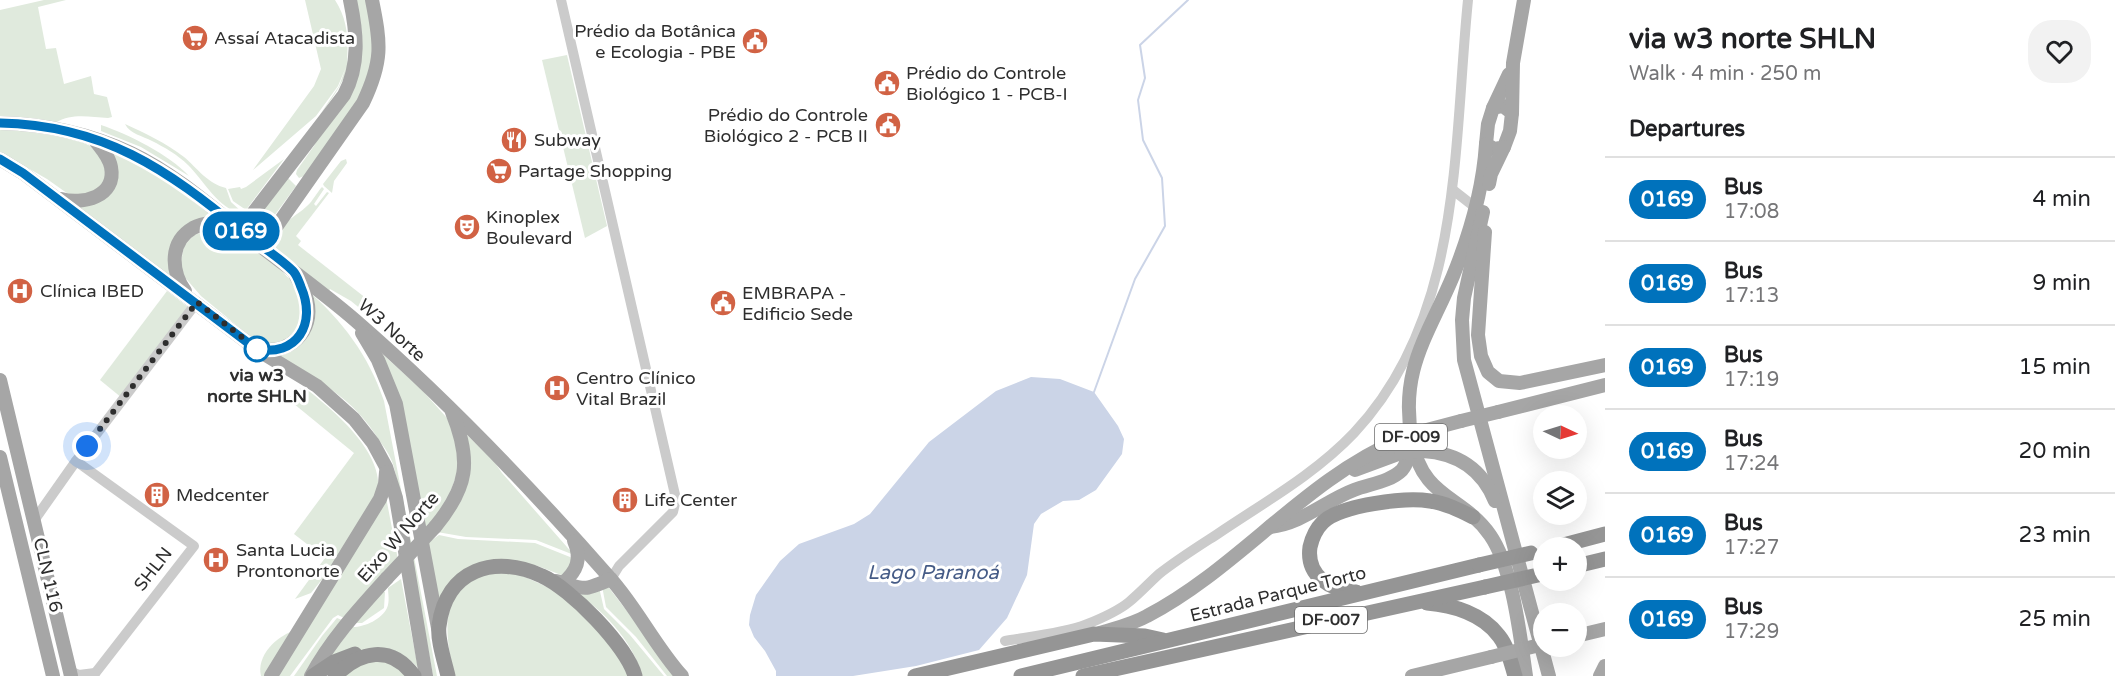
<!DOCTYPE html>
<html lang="en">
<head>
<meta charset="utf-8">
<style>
  body { margin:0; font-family:"Varela Round",sans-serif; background:#f2f2f2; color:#202124; height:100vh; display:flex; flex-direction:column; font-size:22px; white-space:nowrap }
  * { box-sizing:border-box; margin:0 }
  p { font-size:20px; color:#757577 }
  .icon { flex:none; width:33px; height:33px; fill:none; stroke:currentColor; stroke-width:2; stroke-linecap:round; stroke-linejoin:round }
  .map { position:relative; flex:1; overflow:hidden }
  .side { display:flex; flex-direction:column; background:#fff; width:510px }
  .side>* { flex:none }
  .badge { padding:0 12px; border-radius:20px; font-size:21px; line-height:39px }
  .needle { width:39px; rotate:94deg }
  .buttons { position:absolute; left:1533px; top:405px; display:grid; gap:12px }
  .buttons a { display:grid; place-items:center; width:54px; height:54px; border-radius:50%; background:#fff; box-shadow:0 6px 24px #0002; font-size:30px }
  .you { position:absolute; width:30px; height:30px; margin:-15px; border:4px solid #fff; border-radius:50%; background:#1a73e8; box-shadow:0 0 0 9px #1a73e833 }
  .map>.badge { position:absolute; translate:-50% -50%; box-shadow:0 0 0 3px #fff }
  h2 { padding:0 24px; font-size:22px; line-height:54px }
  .round { display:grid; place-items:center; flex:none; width:63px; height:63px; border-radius:24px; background:#f2f2f2 }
  .summary { display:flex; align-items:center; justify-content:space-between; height:102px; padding:0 24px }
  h1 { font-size:28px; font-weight:700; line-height:45px }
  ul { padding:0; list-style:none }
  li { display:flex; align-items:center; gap:18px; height:84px; padding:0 24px; border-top:2px solid #e0e0e0 }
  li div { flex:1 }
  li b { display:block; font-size:22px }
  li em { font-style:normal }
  li .badge { min-width:66px; font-weight:700; text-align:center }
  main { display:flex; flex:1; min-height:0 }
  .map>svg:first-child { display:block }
</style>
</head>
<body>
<main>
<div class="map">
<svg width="1605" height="676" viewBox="0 0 1605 676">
  <rect width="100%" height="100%" fill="#fff"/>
  <g fill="#e0eadd">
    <path d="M44,0H66L38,7L46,49L56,48L64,84L91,76L94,94L107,97L112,117L108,118C91,117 71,113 57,122L0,117V10Z"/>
    <path d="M305,0H335C349,22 348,41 347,65L350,41L347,21C361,57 341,88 319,116L339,86L346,67L338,86L316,116L253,170L314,86L321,69Z"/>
    <path d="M355,0H367L374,54L361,97L304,176L299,178L296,174L297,170L314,146L362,50L361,26Z"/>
    <path d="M567,55L607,226L585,238L542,60Z"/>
    <path d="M125,124C145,133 166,143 184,157C197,168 208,184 226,188L231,202L242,212C222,214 201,177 188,165C178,155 164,147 152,141C143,136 130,134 125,124Z"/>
    <path d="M101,125C128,134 170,155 189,176L141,147L101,131Z"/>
    <path d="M0,128L72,138L100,150L109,175L97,193L71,196L47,179L0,152Z"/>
    <path d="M110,150L163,176L219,219L188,226L173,279L74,205L100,200Z"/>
    <path d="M284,159L246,210L233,201L228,189L240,187L241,189L246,187Z"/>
    <path d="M346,159L347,163L334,181L332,193L324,186L323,184L341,161Z"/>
    <path d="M288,178L296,186L266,227L256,219Z"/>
    <path d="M322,187L324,189L314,204L316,206L327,192L329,193L296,236L301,241L298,245L376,306V313L372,312L368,315L351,301L330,289L328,293L276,248L274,241H276C277,224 297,216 307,206C313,201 317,192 322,187Z"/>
    <path d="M212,229C235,232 296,275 302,298C304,306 302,317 301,326L284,344L258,343L201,296L182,274L180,267L184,246L194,235Z"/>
    <path d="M307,290C342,320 369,356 384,401L437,676H433L402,504C399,491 397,477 393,464C390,455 384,447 379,440C353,397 315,378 272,355L302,339Z"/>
    <path d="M167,291L188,307L122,398L100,380Z"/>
    <path d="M378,350L421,389L447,418L454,431L460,466L432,540L439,535L458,539L535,543L575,559L564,576L535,565L474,566L440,617Z"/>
    <path d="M305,388C332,409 383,451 378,490L330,574L324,577L311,593L295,599L325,558L294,534L354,453L288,399L298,389Z"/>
    <path d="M466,434L493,460L502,473L574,555L536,540L466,537L437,532C465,502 477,476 466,434Z"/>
    <path d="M386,497L398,560L344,618L338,615L333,618L290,676H277Z"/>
    <path d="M509,571C540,582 576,599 598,624C611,640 620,659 631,676H454C447,640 437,599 476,578C485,573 499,573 509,571Z"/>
    <path d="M401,579L418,668C389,635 359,653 324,663L353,627C365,627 382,619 387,608C390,601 388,594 388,588Z"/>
    <path d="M606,584L677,676H667L636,637L606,607L602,586Z"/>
    <path d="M599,587L604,609L630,635L664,676H642C633,640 602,609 572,590Z"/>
    <path d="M381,592H385L384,608L362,623H352Z"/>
    <path d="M337,618L342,620L305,676H294L322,636Z"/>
    <path d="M293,631L266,676H261C256,656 276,637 293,631Z"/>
    <path d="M379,658L412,676H343L352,668Z"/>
  </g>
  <path fill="#cbd4e7" d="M1031,377L1060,379L1094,392L1118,426L1124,439L1122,454L1096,490L1079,500L1063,501L1041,514L1034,524L1027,575L1007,618L979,650L916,666L853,676H776V671L765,651L754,637L749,625L750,615L756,595L780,561L799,544L854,524L870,514L929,442L996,391Z"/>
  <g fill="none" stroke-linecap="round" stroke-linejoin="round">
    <path stroke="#cbd4e7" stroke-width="2" d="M1094,392L1135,279L1165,226L1162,178L1143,140L1138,100L1145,78L1140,45L1188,0"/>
    <g stroke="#cbcbcb" stroke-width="10">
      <path d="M561,0L676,499L673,512L619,566L611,579"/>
      <path d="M1453,190L1476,208"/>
      <path d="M76,461L194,546L93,676"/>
      <path d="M33,522L76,461L197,302"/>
      <path d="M1005,641C1028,637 1065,633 1085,625C1100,619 1117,612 1129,602C1140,593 1149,583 1159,574C1178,559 1199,546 1219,533C1265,502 1315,474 1354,433C1463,317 1453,148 1468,0"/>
      <path d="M70,671L79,675L95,673"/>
    </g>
    <g stroke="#a6a6a6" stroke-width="14">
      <path d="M1503,106L1512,113L1510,131L1504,147L1494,149L1486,144L1488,124L1493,108Z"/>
      <path d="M1493,108L1509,74"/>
      <path d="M1512,113L1513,63L1524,0"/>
      <path d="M0,123C46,124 90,134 131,153C181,177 220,215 263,248C294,272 326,295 356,321C447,400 530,487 610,578C637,608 655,646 682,676"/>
      <path d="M1486,144C1483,189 1470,234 1453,276C1428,336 1399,370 1412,440C1422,499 1462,495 1490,535C1513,568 1520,636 1526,676"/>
      <path d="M0,159L23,173L256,349L317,386L354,419L373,443L386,467L396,498L426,676"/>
      <path d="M1489,184L1491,174L1504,147"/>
      <path d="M61,199C82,205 117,197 111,167C109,156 100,147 94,139"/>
      <path d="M1483,212L1464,298L1462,320L1464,360L1549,676"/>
      <path d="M240,230L344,95C360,65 357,33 350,0"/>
      <path d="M1485,232L1478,335L1481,356L1488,372L1499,381L1520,383L1605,365"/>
      <path d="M262,247L363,103C383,61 381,44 372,0"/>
      <path d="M185,291C171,271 169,242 193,228C204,222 219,222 231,222"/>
      <path d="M362,333L378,360L396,404L438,628"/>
      <path d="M258,349C289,355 315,332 307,300C305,291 299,282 295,274"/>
      <path d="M0,380L71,676"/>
      <path d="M1498,412L1605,385"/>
      <path d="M1423,431L1461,421"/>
      <path d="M1423,451C1457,453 1482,469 1495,501"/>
      <path d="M0,457L53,676"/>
      <path d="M1355,470L1401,453"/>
      <path d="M435,527C468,487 472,461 452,412"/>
      <path d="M1270,527C1303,523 1325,501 1354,490C1369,484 1390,482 1402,470C1408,463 1409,453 1410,444"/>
      <path d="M556,581C586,589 581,592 611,579"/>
      <path d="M563,583C577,571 582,559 574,541"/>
      <path d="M1100,633C1116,628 1133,624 1147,616C1239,568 1305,479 1401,439"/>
      <path d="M1576,636L1605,629"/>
      <path d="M271,676L380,499L385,484L386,472"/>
      <path d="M311,676C331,639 359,609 387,578"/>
      <path d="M1412,676L1491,657"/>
      <path d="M1600,676L1605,666"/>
    </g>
    <g stroke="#959595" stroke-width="15">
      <path d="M1552,548L1605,534"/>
      <path d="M1576,566L1605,559"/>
      <path d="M1356,592C1330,590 1306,576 1310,547C1312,538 1316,529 1323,522C1341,505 1405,497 1430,501C1445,503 1459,510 1473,517"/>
      <path d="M1427,603C1453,605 1483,614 1499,636C1508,647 1511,663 1515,676"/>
      <path d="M313,676L334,662L355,654"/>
      <path d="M335,676C360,651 391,644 414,676"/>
      <path d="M448,676C445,663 437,639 439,626C446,569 495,554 542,576C570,588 627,646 635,676"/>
      <path d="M915,676L1094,634L1145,636L1163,640"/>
      <path d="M1021,676L1479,565"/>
      <path d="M1083,676L1485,587"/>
    </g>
    <g stroke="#a6a6a6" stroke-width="14">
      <path d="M1461,421L1498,412"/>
      <path d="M1401,439L1423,431"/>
      <path d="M1401,453L1423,451"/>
      <path d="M387,578L435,527"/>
      <path d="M1491,657L1544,644"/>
    </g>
    <g stroke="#959595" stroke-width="15">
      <path d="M1479,565L1531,553"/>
      <path d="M1485,587L1538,575"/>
    </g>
  </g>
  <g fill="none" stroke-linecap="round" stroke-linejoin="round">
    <defs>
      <path id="line" d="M0,123C103,125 167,169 243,232C259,245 279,257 293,271C297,275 299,282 301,287C317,324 297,357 256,349L23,173L0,159"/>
    </defs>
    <use href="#line" stroke="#fff" stroke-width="14"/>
    <use href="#line" stroke="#0072bc" stroke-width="9"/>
    <path stroke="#2e2e2e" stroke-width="6" stroke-dasharray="0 10.8" d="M87,446L197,302L257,349"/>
  </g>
  <defs>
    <symbol id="supermarket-disc" viewBox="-11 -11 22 22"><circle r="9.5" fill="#d16244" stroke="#fff"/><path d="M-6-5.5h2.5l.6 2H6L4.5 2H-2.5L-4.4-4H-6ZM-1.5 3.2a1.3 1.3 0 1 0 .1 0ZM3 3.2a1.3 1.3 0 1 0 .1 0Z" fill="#fff"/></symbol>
    <symbol id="civic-disc" viewBox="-11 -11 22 22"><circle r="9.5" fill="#d16244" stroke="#fff"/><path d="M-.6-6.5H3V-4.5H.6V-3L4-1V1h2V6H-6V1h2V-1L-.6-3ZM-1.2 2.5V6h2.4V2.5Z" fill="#fff"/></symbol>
    <symbol id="restaurant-disc" viewBox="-11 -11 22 22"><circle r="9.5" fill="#d16244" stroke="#fff"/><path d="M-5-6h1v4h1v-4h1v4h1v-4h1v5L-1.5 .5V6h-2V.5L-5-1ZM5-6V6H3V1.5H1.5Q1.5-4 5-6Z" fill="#fff"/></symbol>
    <symbol id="theatre-disc" viewBox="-11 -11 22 22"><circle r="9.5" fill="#d16244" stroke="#fff"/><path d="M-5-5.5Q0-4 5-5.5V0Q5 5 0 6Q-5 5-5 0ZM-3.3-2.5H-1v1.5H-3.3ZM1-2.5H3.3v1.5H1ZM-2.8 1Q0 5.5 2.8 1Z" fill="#fff"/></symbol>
    <symbol id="hospital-disc" viewBox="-11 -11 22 22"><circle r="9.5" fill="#d16244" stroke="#fff"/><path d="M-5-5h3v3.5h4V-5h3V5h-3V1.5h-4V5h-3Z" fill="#fff"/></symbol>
    <symbol id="building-disc" viewBox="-11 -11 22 22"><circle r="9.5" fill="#d16244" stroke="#fff"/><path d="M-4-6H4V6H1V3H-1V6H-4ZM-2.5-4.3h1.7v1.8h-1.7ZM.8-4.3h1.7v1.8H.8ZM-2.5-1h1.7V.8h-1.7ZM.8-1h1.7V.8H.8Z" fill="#fff"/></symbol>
  </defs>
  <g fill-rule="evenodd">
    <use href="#supermarket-disc" x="180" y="23" width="30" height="30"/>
    <use href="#civic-disc" x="740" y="26" width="30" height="30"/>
    <use href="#civic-disc" x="872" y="68" width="30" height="30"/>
    <use href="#civic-disc" x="873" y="110" width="30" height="30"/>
    <use href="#restaurant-disc" x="499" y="125" width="30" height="30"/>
    <use href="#supermarket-disc" x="484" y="156" width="30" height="30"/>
    <use href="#theatre-disc" x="452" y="212" width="30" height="30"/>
    <use href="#hospital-disc" x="5" y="276" width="30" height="30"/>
    <use href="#civic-disc" x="708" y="288" width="30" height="30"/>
    <use href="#hospital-disc" x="542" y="373" width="30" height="30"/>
    <use href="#building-disc" x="142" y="480" width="30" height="30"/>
    <use href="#building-disc" x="610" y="485" width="30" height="30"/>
    <use href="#hospital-disc" x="201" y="545" width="30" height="30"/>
  </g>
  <circle fill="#fff" stroke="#0072bc" stroke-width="3" cx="257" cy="349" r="12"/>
  <g text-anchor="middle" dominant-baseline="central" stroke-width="6" stroke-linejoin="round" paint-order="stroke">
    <g fill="#fff" stroke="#6d6d6d" stroke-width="1.5">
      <rect x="1375" y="424" width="72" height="26" rx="4.5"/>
      <rect x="1295" y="607" width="72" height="26" rx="4.5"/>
    </g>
    <g font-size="16" font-weight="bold" fill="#2e2e2e">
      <text x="1411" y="437">DF-009</text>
      <text x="1331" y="620">DF-007</text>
    </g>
    <g font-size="18" fill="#2e2e2e" stroke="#fff" text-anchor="start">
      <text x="736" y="31" text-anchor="end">Prédio da Botânica<tspan x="736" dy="21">e Ecologia - PBE</tspan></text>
      <text x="214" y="38">Assaí Atacadista</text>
      <text x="906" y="73">Prédio do Controle<tspan x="906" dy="21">Biológico 1 - PCB-I</tspan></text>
      <text x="868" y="115" text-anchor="end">Prédio do Controle<tspan x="868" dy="21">Biológico 2 - PCB II</tspan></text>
      <text x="534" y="140">Subway</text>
      <text x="518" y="171">Partage Shopping</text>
      <text x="486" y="217">Kinoplex<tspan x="486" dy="21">Boulevard</tspan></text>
      <text x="40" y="291">Clínica IBED</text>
      <text x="742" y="293">EMBRAPA -<tspan x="742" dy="21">Edificio Sede</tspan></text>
      <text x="576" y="378">Centro Clínico<tspan x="576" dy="21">Vital Brazil</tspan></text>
      <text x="176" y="495">Medcenter</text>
      <text x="644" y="500">Life Center</text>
      <text x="236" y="550">Santa Lucia<tspan x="236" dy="21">Prontonorte</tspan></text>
    </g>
    <g font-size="18" fill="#2e2e2e" stroke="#fff">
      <text transform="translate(392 330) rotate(42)">W3 Norte</text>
      <text transform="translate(398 537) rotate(-49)">Eixo W Norte</text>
      <text transform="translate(153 569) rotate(-52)">SHLN</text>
      <text transform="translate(48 575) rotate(77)">CLN 116</text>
      <text transform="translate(1278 594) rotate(-14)">Estrada Parque Torto</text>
    </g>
    <g font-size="18" font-weight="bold" fill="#2e2e2e" stroke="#fff">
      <text x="257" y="375">via w3<tspan x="257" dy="21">norte SHLN</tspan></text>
    </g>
    <g font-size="20" font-style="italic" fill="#455b86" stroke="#fff">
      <text x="933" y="573">Lago Paranoá</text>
    </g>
  </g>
</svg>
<div class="buttons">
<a><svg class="needle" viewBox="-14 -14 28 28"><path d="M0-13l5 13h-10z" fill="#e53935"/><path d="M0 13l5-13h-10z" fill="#757577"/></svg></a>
<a><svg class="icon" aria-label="layers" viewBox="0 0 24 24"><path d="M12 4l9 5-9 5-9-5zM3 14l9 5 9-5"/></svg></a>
<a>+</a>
<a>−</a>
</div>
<div class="you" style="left:87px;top:446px"></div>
<b class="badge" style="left:241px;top:231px;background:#0072bc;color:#fff">0169</b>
</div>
<section class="side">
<div class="summary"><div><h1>via w3 norte SHLN</h1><p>Walk · 4 min · 250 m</p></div><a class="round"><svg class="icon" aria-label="heart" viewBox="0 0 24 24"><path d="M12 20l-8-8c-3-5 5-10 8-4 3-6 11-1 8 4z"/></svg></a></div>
<h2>Departures</h2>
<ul>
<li><span class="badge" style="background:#0072bc;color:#fff">0169</span><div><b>Bus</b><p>17:08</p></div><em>4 min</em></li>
<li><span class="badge" style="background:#0072bc;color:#fff">0169</span><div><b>Bus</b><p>17:13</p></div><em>9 min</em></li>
<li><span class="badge" style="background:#0072bc;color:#fff">0169</span><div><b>Bus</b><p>17:19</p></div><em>15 min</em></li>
<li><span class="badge" style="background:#0072bc;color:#fff">0169</span><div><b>Bus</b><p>17:24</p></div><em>20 min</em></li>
<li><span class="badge" style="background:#0072bc;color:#fff">0169</span><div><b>Bus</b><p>17:27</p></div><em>23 min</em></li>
<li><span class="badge" style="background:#0072bc;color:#fff">0169</span><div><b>Bus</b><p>17:29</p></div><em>25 min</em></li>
</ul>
</section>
</main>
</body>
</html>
